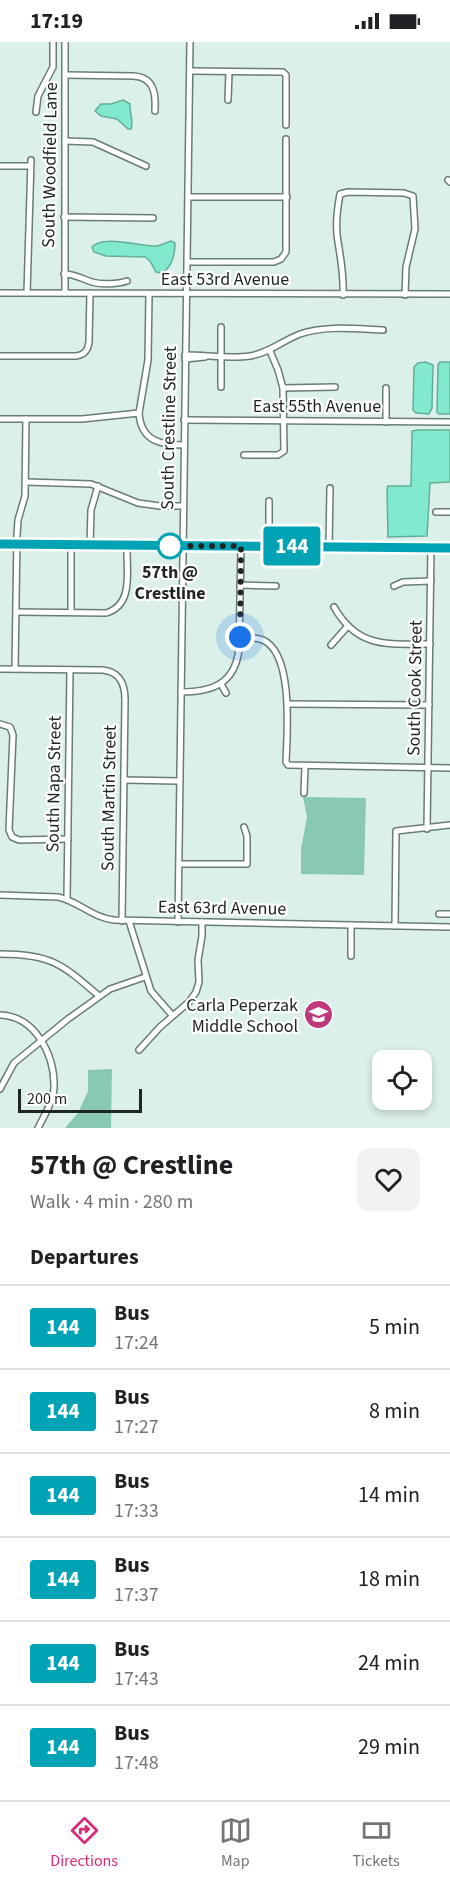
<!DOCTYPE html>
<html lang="en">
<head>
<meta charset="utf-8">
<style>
  body { margin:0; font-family:"Source Sans 3",sans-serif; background:#f2f2f2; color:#202124; height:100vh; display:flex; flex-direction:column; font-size:22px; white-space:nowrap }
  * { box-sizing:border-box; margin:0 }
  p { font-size:20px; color:#757577 }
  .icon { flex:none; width:33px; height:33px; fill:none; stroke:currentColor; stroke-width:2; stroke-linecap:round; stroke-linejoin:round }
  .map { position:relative; height:1086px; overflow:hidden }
  .drawer { display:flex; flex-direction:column; background:#fff; flex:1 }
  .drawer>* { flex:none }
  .badge { padding:0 12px; border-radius:4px; font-size:21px; line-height:39px }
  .buttons { position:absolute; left:372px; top:1008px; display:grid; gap:12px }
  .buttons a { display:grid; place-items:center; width:60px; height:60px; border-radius:12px; background:#fff; box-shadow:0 3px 9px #0003; font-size:30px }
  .scale { position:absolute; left:18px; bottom:15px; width:124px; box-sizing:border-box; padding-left:6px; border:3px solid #1e2523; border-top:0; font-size:16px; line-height:21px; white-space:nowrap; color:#1e2523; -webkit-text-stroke:4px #fff; paint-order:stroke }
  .you { position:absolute; width:30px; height:30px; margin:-15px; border:4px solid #fff; border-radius:50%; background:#1a73e8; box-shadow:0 0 0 9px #1a73e833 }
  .map>.badge { position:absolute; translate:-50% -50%; box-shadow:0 0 0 3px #fff }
  h2 { padding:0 30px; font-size:22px; line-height:54px }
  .round { display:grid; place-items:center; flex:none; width:63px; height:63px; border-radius:12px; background:#f2f2f2 }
  .overview { display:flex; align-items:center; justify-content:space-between; height:102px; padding:0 30px }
  h1 { font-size:28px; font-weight:700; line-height:45px }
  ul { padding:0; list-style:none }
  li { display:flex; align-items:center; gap:18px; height:84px; padding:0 30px; border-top:2px solid #e0e0e0 }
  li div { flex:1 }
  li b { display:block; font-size:22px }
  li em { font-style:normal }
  li .badge { min-width:66px; font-weight:700; text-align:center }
  .status { display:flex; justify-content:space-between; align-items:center; height:42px; padding:0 30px; background:#fff; direction:ltr }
  .status svg { height:16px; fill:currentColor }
  .menu { display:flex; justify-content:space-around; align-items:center; height:84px; border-top:2px solid #e0e0e0; background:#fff; font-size:16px; color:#757577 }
  .menu a { display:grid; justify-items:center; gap:3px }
  .menu .selected { color:#db2777 }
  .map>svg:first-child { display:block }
</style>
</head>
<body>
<div class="status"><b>17:19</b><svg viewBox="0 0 49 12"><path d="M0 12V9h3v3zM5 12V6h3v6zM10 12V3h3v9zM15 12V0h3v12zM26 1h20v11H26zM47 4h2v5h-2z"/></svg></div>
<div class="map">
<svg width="450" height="1086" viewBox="0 0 450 1086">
  <rect width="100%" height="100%" fill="#dbf0e9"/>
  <g fill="#8ac8b6">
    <path d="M303,755L366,756L364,833L301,832V807L307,775Z"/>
    <path d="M112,1027L111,1086H65L78,1071L88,1049V1028Z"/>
  </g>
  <g fill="#81e9cd" stroke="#63ae9a" stroke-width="1.5">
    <path d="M123,58L130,62C129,70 134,78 131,87H128L117,77L101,74L95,69L101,62H111Z"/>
    <path d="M171,199L175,201C175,213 172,225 162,231L156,230L150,219L145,215L106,214L94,210L92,205C103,192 142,205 157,204C162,203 167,200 171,199Z"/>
    <path d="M440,320H450V372H439L437,370L438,323Z"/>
    <path d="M418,321L426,320L433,323L432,366L429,372L416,371L413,368L414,325Z"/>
    <path d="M417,388H450V440L430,441L427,494L388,495L387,446L388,444H411L412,392V389Z"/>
  </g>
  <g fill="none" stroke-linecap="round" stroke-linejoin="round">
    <defs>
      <g id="minor">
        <path d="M65,0V251"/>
        <path d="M190,29L283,30L286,33V83"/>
        <path d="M66,33L133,34C154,35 156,51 155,69"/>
        <path d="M228,58L229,30"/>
        <path d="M36,70L38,54L53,25V0"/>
        <path d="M65,99L93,100L146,124"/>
        <path d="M0,124H30"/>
        <path d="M448,138L450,140"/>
        <path d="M189,155H287"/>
        <path d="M64,175L153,176"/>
        <path d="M188,220H274L281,217L286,210V97"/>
        <path d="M64,232C75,232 82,237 92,240C102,243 118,242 127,239"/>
        <path d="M0,251L450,252"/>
        <path d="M27,251L31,118"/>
        <path d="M343,253C344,234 341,218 338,200C335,185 337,168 340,152L348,150L404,151L413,154L415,187L406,225L405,253"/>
        <path d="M185,313C207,313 228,317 250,314C269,311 282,299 300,292C326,283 357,287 383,288"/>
        <path d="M0,314H76C85,313 88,308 89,300L90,251"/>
        <path d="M185,317L205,315"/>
        <path d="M221,345V285"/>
        <path d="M283,346L335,345"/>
        <path d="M139,371L148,318L149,252"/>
        <path d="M0,377H82L139,371C141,399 160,403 184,403"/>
        <path d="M184,378L450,380"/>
        <path d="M386,380V346"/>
        <path d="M244,413H278L284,409L283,346L278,328L270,309"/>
        <path d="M26,440L91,442L138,461L160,464H183"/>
        <path d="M436,470H450"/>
        <path d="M90,503L91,468L98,444"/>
        <path d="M269,504V459"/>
        <path d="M329,505L330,446"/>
        <path d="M240,543L276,544"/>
        <path d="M394,544L403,540L431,539"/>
        <path d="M334,565C358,607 388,602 430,602"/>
        <path d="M16,570L106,571C135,563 126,526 127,503"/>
        <path d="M71,570V503"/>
        <path d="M240,595C247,596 256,595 263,598C294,612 287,692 286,720L288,723L450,726"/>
        <path d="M331,603L347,585"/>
        <path d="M0,627L103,628C120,630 125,642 125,658L122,879"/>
        <path d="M15,627L17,493L18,478L25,454L26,377"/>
        <path d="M221,642L226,651"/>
        <path d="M181,650C212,650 235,642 239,607L241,504"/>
        <path d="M287,662L429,663"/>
        <path d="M0,682L10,685L13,693L9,788L12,795L19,798L68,797"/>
        <path d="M124,738L179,739"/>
        <path d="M304,751L305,724"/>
        <path d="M427,787L431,505"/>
        <path d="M179,822H247V794L244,785"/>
        <path d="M0,853L58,855C78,859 93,876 114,878L450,885"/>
        <path d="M67,857L70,628"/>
        <path d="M439,872H450"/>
        <path d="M129,879L151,949L172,973"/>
        <path d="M178,880L190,0"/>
        <path d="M395,884L396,789L450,783"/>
        <path d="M0,912C51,912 62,922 99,954"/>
        <path d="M351,914V883"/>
        <path d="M0,973C36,974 55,1014 54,1046C53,1060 44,1074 38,1086"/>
        <path d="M139,1008L160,985L189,960L196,950L199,940L198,918L202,894V880"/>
        <path d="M0,1047L14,1021L68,977L110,947L145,935"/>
      </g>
      <path id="major" d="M0,502L450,506"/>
    </defs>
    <use href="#minor" stroke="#6a7c76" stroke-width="8"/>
    <use href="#major" stroke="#cecfcf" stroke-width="9"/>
    <use href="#minor" stroke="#fff" stroke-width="5"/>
    <use href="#major" stroke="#88d5c4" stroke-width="6"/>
  </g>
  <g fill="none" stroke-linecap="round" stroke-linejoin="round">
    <defs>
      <path id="line" d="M0,502L450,506"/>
    </defs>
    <use href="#line" stroke="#fff" stroke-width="14"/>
    <use href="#line" stroke="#00a3b4" stroke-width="9"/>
    <path stroke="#1e2523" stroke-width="6" stroke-dasharray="0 10.8" d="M170,504H164H241L240,595"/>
  </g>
  <defs>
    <symbol id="school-disc" viewBox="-11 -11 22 22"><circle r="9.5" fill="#be397b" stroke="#fff"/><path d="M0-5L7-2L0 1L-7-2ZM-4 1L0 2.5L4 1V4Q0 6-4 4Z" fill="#fff"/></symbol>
  </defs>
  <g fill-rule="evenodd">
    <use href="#school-disc" x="302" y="956" width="33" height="33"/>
  </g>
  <circle fill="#fff" stroke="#00a3b4" stroke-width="3" cx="170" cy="504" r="12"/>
  <g text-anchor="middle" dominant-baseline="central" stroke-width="4.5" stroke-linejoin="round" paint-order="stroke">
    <g font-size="18" fill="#1e2523" stroke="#fff">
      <text transform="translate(50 123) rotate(-89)">South Woodfield Lane</text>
      <text x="225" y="237">East 53rd Avenue</text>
      <text x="317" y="364">East 55th Avenue</text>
      <text transform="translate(169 386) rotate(-89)">South Crestline Street</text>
      <text transform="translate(415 646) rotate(-89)">South Cook Street</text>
      <text transform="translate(54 742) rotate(-89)">South Napa Street</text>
      <text transform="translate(109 756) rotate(-89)">South Martin Street</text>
      <text transform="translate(222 866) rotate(1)">East 63rd Avenue</text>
    </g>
    <g font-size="18" font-weight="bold" fill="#1e2523" stroke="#fff">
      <text x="170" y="530">57th @<tspan x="170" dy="21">Crestline</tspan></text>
    </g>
    <g font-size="18" fill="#1e2523" stroke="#fff" text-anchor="end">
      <text x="298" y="963">Carla Peperzak<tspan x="298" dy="21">Middle School</tspan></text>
    </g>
  </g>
</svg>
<div class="buttons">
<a><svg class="icon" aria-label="locate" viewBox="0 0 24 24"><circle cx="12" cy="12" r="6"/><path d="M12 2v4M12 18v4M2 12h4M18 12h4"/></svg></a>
</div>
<div class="scale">200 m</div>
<div class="you" style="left:240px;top:595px"></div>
<b class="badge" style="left:292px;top:504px;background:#00a3b4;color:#fff">144</b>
</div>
<section class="drawer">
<div class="overview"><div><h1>57th @ Crestline</h1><p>Walk · 4 min · 280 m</p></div><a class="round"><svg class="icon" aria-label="heart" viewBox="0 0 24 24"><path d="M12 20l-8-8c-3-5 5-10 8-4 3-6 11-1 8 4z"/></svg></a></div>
<h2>Departures</h2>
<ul>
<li><span class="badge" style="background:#00a3b4;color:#fff">144</span><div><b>Bus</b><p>17:24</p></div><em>5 min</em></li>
<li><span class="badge" style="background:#00a3b4;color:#fff">144</span><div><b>Bus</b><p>17:27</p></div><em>8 min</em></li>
<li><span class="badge" style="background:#00a3b4;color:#fff">144</span><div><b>Bus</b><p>17:33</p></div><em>14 min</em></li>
<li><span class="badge" style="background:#00a3b4;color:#fff">144</span><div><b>Bus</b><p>17:37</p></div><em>18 min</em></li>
<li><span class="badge" style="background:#00a3b4;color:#fff">144</span><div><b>Bus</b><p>17:43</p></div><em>24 min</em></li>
<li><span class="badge" style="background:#00a3b4;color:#fff">144</span><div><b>Bus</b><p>17:48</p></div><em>29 min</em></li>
</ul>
</section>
<nav class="menu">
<a class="selected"><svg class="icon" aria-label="directions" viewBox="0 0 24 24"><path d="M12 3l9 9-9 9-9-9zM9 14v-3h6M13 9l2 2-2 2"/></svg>Directions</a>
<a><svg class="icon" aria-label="map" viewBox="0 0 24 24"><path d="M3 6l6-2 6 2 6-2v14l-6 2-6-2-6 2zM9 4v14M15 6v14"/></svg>Map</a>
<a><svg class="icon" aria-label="tickets" viewBox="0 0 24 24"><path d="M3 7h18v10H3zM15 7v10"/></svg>Tickets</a>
</nav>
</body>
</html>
